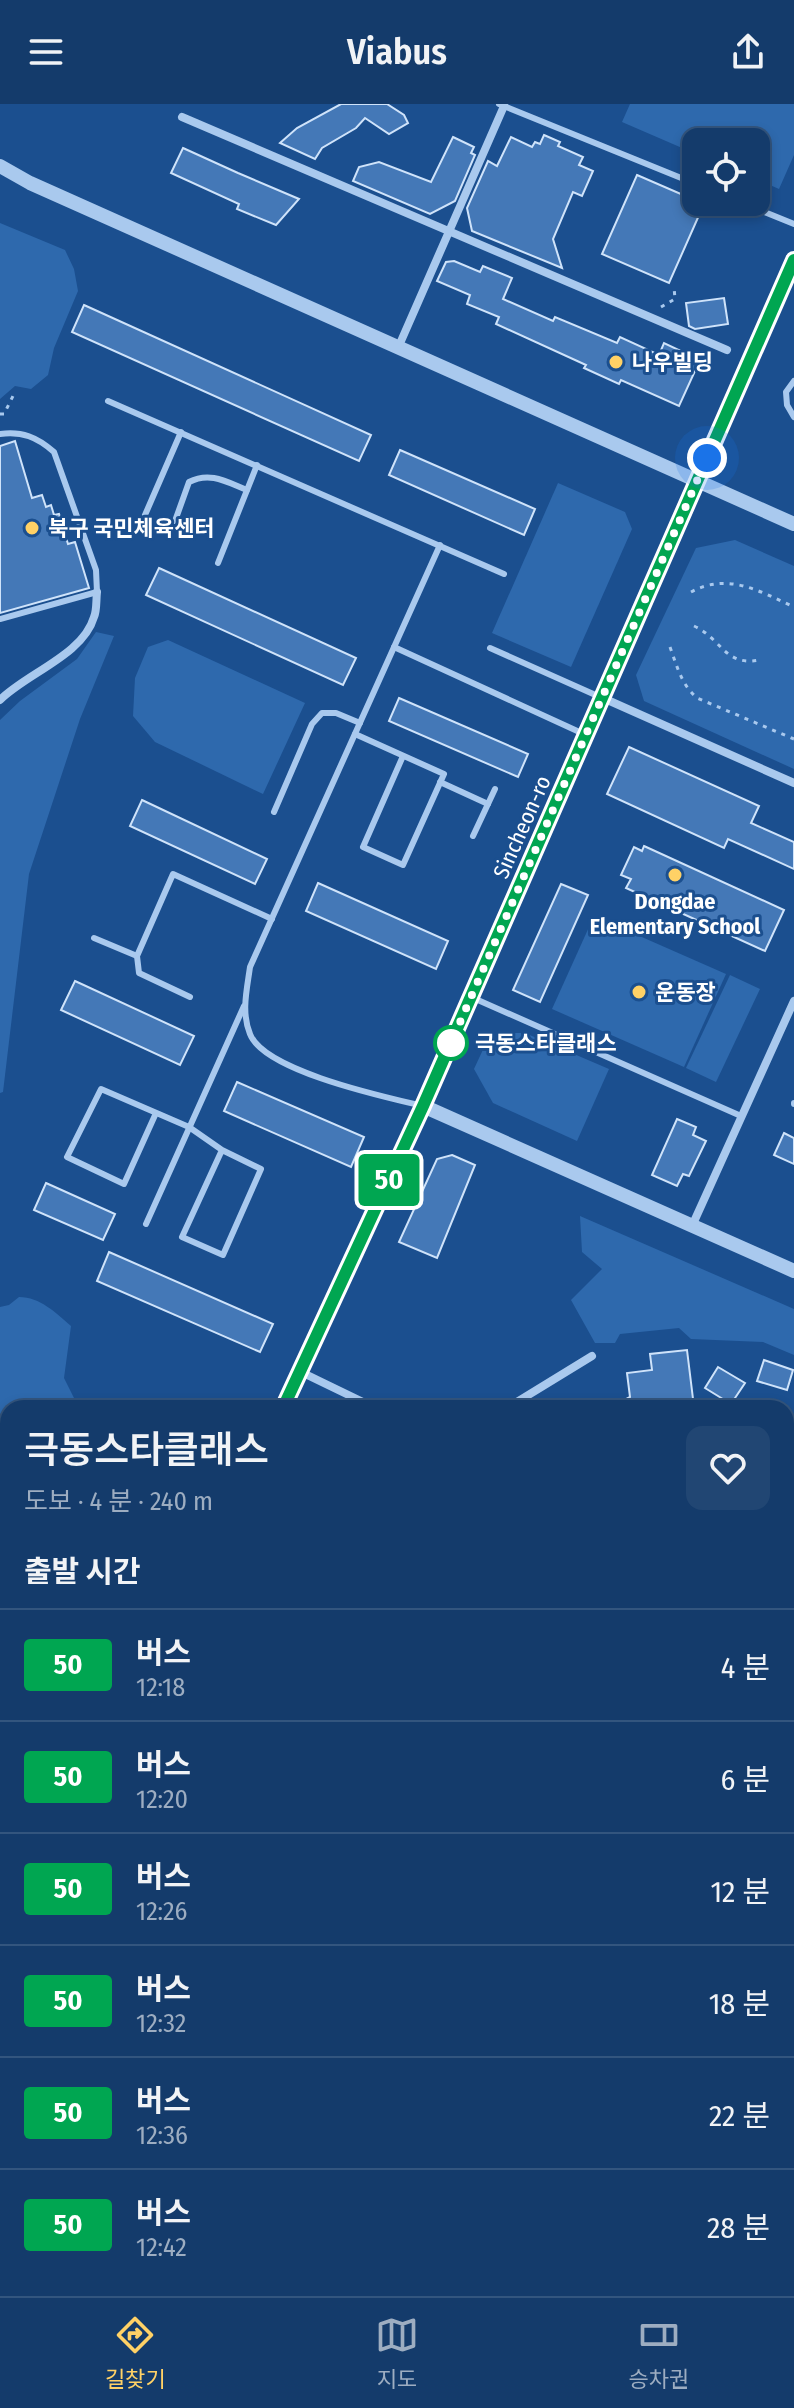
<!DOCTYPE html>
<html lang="ko">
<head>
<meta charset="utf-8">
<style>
  body { margin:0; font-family:"Fira Sans Condensed","Noto Sans KR",sans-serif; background:#214673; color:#f1f3f6; height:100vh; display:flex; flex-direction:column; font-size:30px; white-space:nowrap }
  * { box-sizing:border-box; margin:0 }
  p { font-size:26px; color:#9dadc1 }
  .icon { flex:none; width:44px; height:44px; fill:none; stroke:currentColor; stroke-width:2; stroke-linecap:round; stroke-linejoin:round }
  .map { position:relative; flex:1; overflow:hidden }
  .side { position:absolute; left:0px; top:1296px; width:794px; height:896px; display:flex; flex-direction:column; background:#143b6b; border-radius:24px 24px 0 0; box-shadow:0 4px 12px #0003,0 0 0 2px #33557e }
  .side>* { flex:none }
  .badge { padding:0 16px; border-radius:6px; font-size:28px; line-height:52px }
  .buttons { position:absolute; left:682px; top:24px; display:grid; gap:16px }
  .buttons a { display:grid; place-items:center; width:88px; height:88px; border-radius:16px; background:#143b6b; box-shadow:0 4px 12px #0003,0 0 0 2px #33557e; font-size:40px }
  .you { position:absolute; width:40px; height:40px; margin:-20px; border:6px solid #fff; border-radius:50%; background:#1a73e8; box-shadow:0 0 0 12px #1a73e833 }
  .map>.badge { position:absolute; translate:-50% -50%; box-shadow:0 0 0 4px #fff }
  h2 { padding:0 24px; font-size:30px; line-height:72px }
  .round { display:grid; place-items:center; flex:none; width:84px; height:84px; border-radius:16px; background:#214673 }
  .head { display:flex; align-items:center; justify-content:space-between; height:136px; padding:0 24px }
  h1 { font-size:38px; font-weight:600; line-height:60px }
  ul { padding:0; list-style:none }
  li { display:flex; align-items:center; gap:24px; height:112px; padding:0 24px; border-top:2px solid #33557e }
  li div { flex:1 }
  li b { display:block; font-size:30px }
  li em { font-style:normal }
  li .badge { min-width:88px; font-weight:700; text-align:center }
  header { display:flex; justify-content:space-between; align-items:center; height:104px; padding:0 24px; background:#143b6b; font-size:36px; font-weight:600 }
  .tabs { display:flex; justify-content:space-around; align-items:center; height:112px; border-top:2px solid #33557e; background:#143b6b; font-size:22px; color:#9dadc1 }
  .tabs a { display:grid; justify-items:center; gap:4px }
  .tabs .on { color:#ffd166 }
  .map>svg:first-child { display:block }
</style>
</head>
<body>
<header><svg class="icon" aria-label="menu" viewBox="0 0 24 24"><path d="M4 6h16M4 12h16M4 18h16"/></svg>Viabus<svg class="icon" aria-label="share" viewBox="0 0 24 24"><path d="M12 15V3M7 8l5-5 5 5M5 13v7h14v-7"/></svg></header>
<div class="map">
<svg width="794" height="2192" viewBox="0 0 794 2192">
  <rect width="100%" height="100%" fill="#1b4f8f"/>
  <g fill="#2e69ad">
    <path d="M630,0H794V51L779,85L756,75V38H696V50L622,18Z"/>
    <path d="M0,119L65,146L74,165L78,187L54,244L48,271L31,285L15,282L0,295Z"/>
    <path d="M558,379L625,408L632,425L571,563L492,529Z"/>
    <path d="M735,436L794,462V665L644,597L636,571L696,444Z"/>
    <path d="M96,528L114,532L80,615L29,770L3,988L0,989V616L20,597L77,555Z"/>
    <path d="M168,536L305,599L263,690L155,638L133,612L135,574L148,543Z"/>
    <path d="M594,812L726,870L684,963L552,905Z"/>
    <path d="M730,871L760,885L716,978L686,964Z"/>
    <path d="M509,929H525L609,965L577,1037L493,999L474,965L487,937Z"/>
    <path d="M580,1112L794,1205V1251L763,1238L691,1235L679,1224L620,1230L615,1239H595L571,1196L602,1165L582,1148Z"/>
    <path d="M19,1193C40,1193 56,1209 71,1222L64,1274L76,1298L103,1304H8V1444H0V1203L9,1201Z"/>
  </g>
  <g fill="#4478b7" stroke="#cfe3fa" stroke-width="2">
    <path d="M341,0H387L404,11L408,19L389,30L365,14L356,24L322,44L315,55L280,39L297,24Z"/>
    <path d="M544,31L560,38L558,42L583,53L579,61L593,67L582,92L573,88L553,135L562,164L472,127L467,104L488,57L497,62L511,33L532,43L535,38L540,40Z"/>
    <path d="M453,33L474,43L471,49L475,51L455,97L430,110L353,77L359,63L379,58L431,78Z"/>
    <path d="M183,44L238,69L299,95L276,121L237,105L239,100L171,69Z"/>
    <path d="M637,71L704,100L669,179L602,150Z"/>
    <path d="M454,157L480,168L483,162L512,174L503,195L553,217L555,213L617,239L620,233L659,251L664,239L700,256L679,302L621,276L619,280L584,264L586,261L496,220L499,213L467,200L470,191L437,177L446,158Z"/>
    <path d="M724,194L728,220L695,225L689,222L686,199Z"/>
    <path d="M84,201L371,331L359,357L72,228Z"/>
    <path d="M15,337L32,394L42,391L46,403L51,401L54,411L59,410L68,440L75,438L89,484L0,509V342Z"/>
    <path d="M400,346L535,405L524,431L389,371Z"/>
    <path d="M159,464L356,554L343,581L146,491Z"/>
    <path d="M399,594L528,650L518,673L389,617Z"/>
    <path d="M629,643L759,702L751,719L794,738V765L728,735L724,744L607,690Z"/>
    <path d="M142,696L267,755L255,780L130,722Z"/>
    <path d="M644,742L784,806L765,847L626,784L631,775L621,771L634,743L642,747Z"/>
    <path d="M318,779L448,837L436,865L306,807Z"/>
    <path d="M561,780L588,791L540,898L513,886Z"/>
    <path d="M75,877L194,932L180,961L61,906Z"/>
    <path d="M237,978L364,1033L351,1063L224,1007Z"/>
    <path d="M677,1015L696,1023L693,1031L706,1037L689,1072L683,1070L677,1082L652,1071Z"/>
    <path d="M784,1029L794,1034V1060L774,1051Z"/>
    <path d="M452,1051L475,1061L437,1154L399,1138L437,1055Z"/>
    <path d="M46,1079L115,1110L103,1136L34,1106Z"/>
    <path d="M109,1148L273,1220L260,1248L97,1177Z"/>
    <path d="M687,1246L694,1303L610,1304L630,1293L627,1269L652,1266L650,1250Z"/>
    <path d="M764,1256L793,1266L787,1286L757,1277Z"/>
    <path d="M718,1263L745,1279L731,1300L705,1284Z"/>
  </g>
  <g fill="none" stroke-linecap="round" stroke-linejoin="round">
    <g stroke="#a9c9ee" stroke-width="3" stroke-dasharray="4 6" stroke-linecap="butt">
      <path d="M661,203L675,195L674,183"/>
      <path d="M0,310H4L14,290"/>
      <path d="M691,488C728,468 759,487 794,503"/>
      <path d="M694,522C721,534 725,563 759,556"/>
      <path d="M670,543C677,562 681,580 697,594L794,635"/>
    </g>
    <g stroke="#a9c9ee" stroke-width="6">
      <path d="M499,0L696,80"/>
      <path d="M740,98L794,120"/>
      <path d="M794,277L786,288L787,301L794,313"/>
      <path d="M108,297L504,470"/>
      <path d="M0,330C22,327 37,333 54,348L96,466L97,488L0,515"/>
      <path d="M145,411L181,328"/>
      <path d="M175,417L189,378C210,367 227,378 247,386"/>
      <path d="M218,459L257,361"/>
      <path d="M394,543L586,631"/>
      <path d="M490,544L600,593"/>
      <path d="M355,630L444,670L403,761L363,743L403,652"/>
      <path d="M440,678L488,700"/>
      <path d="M274,708L312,620L322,609H336L360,619"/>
      <path d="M473,732L495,685"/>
      <path d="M94,834L137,852"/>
      <path d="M190,893L139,869L137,852L173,770L272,815"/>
      <path d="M471,893L741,1012"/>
      <path d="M794,999V1000"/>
      <path d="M423,1002C385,993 264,967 250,930C241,908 247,885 250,863L440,441"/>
      <path d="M156,1009L124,1080L67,1053L101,985L189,1023L222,1046L261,1065L223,1151L182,1133L222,1046"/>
      <path d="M146,1120L244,902"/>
      <path d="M0,2100L8,2118"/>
      <path d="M0,2144L8,2161"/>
      <path d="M19,2184L23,2192"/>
      <path d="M38,2184L41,2192"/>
    </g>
    <g stroke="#a9c9ee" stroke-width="8">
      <path d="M182,13L727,246"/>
      <path d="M398,244L504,2"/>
      <path d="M603,594L794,679"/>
      <path d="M0,596C27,569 83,551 94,513C97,506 96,496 97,488"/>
      <path d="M692,1122L794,897"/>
      <path d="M301,1268L365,1299L370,1304"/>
      <path d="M507,1304L592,1252"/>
      <path d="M786,1415L794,1412"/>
      <path d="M786,1510L794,1526"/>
      <path d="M786,1661L794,1668"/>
      <path d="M786,1837L794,1822"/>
      <path d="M786,2094L794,2108"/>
    </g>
    <g stroke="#a9c9ee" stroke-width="14">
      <path d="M0,62L30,79L794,420"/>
      <path d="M423,1002L794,1167"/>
      <path d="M283,1304L423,1002L794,156"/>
      <path d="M0,1524L8,1527"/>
      <path d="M0,1538L8,1546"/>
      <path d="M342,2184L347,2192"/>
    </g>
  </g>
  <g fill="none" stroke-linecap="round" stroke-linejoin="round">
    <defs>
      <path id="line" d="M283,1304L423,1002L794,156"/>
    </defs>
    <use href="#line" stroke="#fff" stroke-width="18"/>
    <use href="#line" stroke="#00a651" stroke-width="12"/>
    <path stroke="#fff" stroke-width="8" stroke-dasharray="0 14.4" d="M451,939L447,948L707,354"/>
  </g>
  <g fill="#ffd166" stroke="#1b4f8f" stroke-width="3">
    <circle cx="616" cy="258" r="8"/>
    <circle cx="32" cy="424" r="8"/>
    <circle cx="675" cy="771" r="8"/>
    <circle cx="639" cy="888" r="8"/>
  </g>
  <circle fill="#fff" stroke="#00a651" stroke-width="4" cx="451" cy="939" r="16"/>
  <g text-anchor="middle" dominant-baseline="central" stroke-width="6" stroke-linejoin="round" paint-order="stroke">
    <g font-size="22" font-weight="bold" fill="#fff" stroke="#1b4f8f" text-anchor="start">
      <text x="632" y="258">나우빌딩</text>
      <text x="48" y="424">북구 국민체육센터</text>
      <text x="675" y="797" text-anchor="middle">Dongdae<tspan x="675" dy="25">Elementary School</tspan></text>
      <text x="655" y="888">운동장</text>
    </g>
    <g font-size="22" fill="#fff" stroke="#1b4f8f">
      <text transform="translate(522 723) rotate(-66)">Sincheon-ro</text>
    </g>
    <g font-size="22" font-weight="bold" fill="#fff" stroke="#1b4f8f" text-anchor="start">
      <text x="475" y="939">극동스타클래스</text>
    </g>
  </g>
</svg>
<div class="buttons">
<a><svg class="icon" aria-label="locate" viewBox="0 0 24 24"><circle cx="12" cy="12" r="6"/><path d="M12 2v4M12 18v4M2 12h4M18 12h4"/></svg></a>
</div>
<div class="you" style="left:707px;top:354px"></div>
<b class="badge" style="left:389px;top:1076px;background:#00a651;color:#fff">50</b>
<section class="side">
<div class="head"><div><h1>극동스타클래스</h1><p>도보 · 4 분 · 240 m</p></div><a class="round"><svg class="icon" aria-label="heart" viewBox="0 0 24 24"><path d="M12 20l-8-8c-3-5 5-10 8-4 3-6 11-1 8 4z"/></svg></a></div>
<h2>출발 시간</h2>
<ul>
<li><span class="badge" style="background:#00a651;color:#fff">50</span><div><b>버스</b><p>12:18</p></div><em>4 분</em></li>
<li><span class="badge" style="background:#00a651;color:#fff">50</span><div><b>버스</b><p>12:20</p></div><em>6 분</em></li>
<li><span class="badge" style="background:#00a651;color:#fff">50</span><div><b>버스</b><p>12:26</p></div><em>12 분</em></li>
<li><span class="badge" style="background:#00a651;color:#fff">50</span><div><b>버스</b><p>12:32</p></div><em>18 분</em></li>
<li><span class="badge" style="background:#00a651;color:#fff">50</span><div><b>버스</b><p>12:36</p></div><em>22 분</em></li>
<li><span class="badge" style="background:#00a651;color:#fff">50</span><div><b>버스</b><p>12:42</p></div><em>28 분</em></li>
</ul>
</section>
</div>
<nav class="tabs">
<a class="on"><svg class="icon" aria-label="directions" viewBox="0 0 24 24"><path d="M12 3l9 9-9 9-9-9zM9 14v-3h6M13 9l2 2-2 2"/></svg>길찾기</a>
<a><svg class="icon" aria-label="map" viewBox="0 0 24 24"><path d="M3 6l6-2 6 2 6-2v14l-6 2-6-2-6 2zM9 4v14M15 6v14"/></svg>지도</a>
<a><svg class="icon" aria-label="tickets" viewBox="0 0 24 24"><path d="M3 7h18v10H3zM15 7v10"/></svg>승차권</a>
</nav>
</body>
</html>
